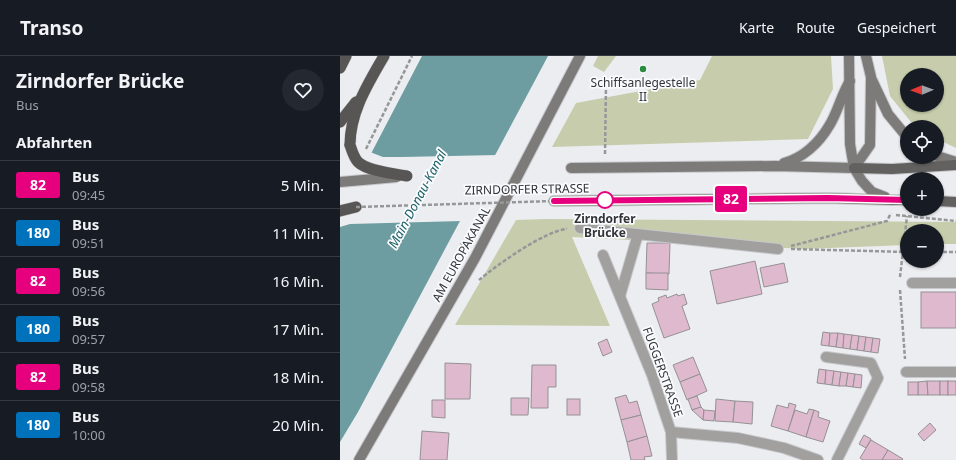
<!DOCTYPE html>
<html lang="de">
<head>
<meta charset="utf-8">
<style>
  body { margin:0; font-family:"Noto Sans",sans-serif; background:#242831; color:#f1f3f6; height:100vh; display:flex; flex-direction:column; font-size:15px; white-space:nowrap }
  * { box-sizing:border-box; margin:0 }
  p { font-size:13px; color:#9ea1a6 }
  .icon { flex:none; width:22px; height:22px; fill:none; stroke:currentColor; stroke-width:2; stroke-linecap:round; stroke-linejoin:round }
  .map { position:relative; flex:1; overflow:hidden }
  .drawer { display:flex; flex-direction:column; background:#171b24; width:340px }
  .drawer>* { flex:none }
  .badge { padding:0 8px; border-radius:3px; font-size:14px; line-height:26px }
  .needle { width:26px; rotate:269deg }
  .buttons { position:absolute; left:560px; top:12px; display:grid; gap:8px }
  .buttons a { display:grid; place-items:center; width:44px; height:44px; border-radius:50%; background:#171b24; box-shadow:0 1px 3px #0004; font-size:20px }
  .map>.badge { position:absolute; translate:-50% -50%; box-shadow:0 0 0 2px #fff }
  h2 { padding:0 16px; font-size:15px; line-height:36px }
  .round { display:grid; place-items:center; flex:none; width:42px; height:42px; border-radius:21px; background:#242831 }
  .head { display:flex; align-items:center; justify-content:space-between; height:68px; padding:0 16px }
  h1 { font-size:19px; font-weight:700; line-height:30px }
  ul { padding:0; list-style:none }
  li { display:flex; align-items:center; gap:12px; height:48px; padding:0 16px; border-top:1px solid #363941 }
  li div { flex:1 }
  li b { display:block; font-size:15px }
  li em { font-style:normal }
  li .badge { min-width:44px; font-weight:700; text-align:center }
  header { display:flex; align-items:center; gap:24px; box-sizing:border-box; height:56px; padding:0 20px; background:#171b24; border-bottom:1px solid #363941 }
  header strong { font-size:19px }
  nav { display:flex; gap:22px; margin-inline-start:auto; font-size:14px }
  main { display:flex; flex:1; min-height:0 }
  .map>svg:first-child { display:block }
</style>
</head>
<body>
<header>
<strong>Transo</strong>
<nav><a>Karte</a><a>Route</a><a>Gespeichert</a></nav>
</header>
<main>
<section class="drawer">
<div class="head"><div><h1>Zirndorfer Brücke</h1><p>Bus</p></div><a class="round"><svg class="icon" aria-label="heart" viewBox="0 0 24 24"><path d="M12 20l-8-8c-3-5 5-10 8-4 3-6 11-1 8 4z"/></svg></a></div>
<h2>Abfahrten</h2>
<ul>
<li><span class="badge" style="background:#e6007e;color:#fff">82</span><div><b>Bus</b><p>09:45</p></div><em>5 Min.</em></li>
<li><span class="badge" style="background:#0072bc;color:#fff">180</span><div><b>Bus</b><p>09:51</p></div><em>11 Min.</em></li>
<li><span class="badge" style="background:#e6007e;color:#fff">82</span><div><b>Bus</b><p>09:56</p></div><em>16 Min.</em></li>
<li><span class="badge" style="background:#0072bc;color:#fff">180</span><div><b>Bus</b><p>09:57</p></div><em>17 Min.</em></li>
<li><span class="badge" style="background:#e6007e;color:#fff">82</span><div><b>Bus</b><p>09:58</p></div><em>18 Min.</em></li>
<li><span class="badge" style="background:#0072bc;color:#fff">180</span><div><b>Bus</b><p>10:00</p></div><em>20 Min.</em></li>
</ul>
</section>
<div class="map">
<svg width="616" height="404" viewBox="0 0 616 404">
  <rect width="100%" height="100%" fill="#ecedf0"/>
  <g fill="#c7cdac" fill-rule="evenodd">
    <path d="M258,0H276L264,16L253,10Z"/>
    <path d="M372,0H491L493,33L468,83L212,91L236,47L360,24Z"/>
    <path d="M542,0H616V92L597,83V71H575L550,40ZM567,19H597V49H567Z"/>
    <path d="M205,163L616,166V188H597V175H567V189L463,193L232,181L270,270L115,269L176,164Z"/>
  </g>
  <path fill="#6d9da1" d="M82,0H208L18,356L0,386V157Z"/>
  <path fill="#ecedf0" d="M30,96L43,101H62L158,99L122,165L10,168L0,171V153Z"/>
  <g fill="#dfb9ce" stroke="#949193">
    <path d="M307,187H330L329,218L306,217Z"/>
    <path d="M415,205L422,238L377,248L370,215Z"/>
    <path d="M444,207L448,226L424,231L420,212Z"/>
    <path d="M306,217H328V234L306,233Z"/>
    <rect x="581" y="236" width="35" height="36"/>
    <path d="M337,238L338,240L344,238L347,248L342,250L350,273L324,282L312,248L319,245L318,242L326,239L327,242Z"/>
    <path d="M483,276L490,277L489,290L481,289Z"/>
    <path d="M490,277H498L496,291L489,290Z"/>
    <path d="M498,277L504,278L503,292L496,291Z"/>
    <path d="M504,278L512,279L510,293L503,292Z"/>
    <path d="M512,279L519,280L517,294L510,293Z"/>
    <path d="M519,280L526,281L524,295L517,294Z"/>
    <path d="M526,281L533,282L531,296L524,295Z"/>
    <path d="M533,282L540,283L538,297L531,296Z"/>
    <path d="M267,283L272,296L263,300L258,287Z"/>
    <path d="M353,301L360,318L340,326L333,309Z"/>
    <path d="M105,307L131,308L130,343H105Z"/>
    <path d="M192,309H216V331H208V352H191Z"/>
    <path d="M479,313L486,314L485,328L477,327Z"/>
    <path d="M486,314L494,315L492,329L485,328Z"/>
    <path d="M494,315L501,316L499,330L492,329Z"/>
    <path d="M501,316L508,317L506,330H499Z"/>
    <path d="M508,317L515,318L513,331L506,330Z"/>
    <path d="M360,318L367,335L347,344L340,326Z"/>
    <path d="M515,318L522,319L521,332L513,331Z"/>
    <path d="M587,325L588,339H578V326Z"/>
    <path d="M587,325H600V339H588Z"/>
    <rect x="600" y="325" width="8" height="14"/>
    <rect x="608" y="325" width="8" height="14"/>
    <rect x="568" y="326" width="10" height="13"/>
    <path d="M286,339L289,347L297,345L301,359L281,364L275,342Z"/>
    <path d="M357,340L361,351L352,354L348,343Z"/>
    <path d="M171,342H189L188,359H171Z"/>
    <rect x="227" y="343" width="13" height="16"/>
    <path d="M376,343L395,345L393,366L375,365Z"/>
    <path d="M92,344H105V362L92,361Z"/>
    <path d="M395,345L413,346L412,368L393,366Z"/>
    <path d="M449,347L456,349L448,375L431,370L437,349L448,352Z"/>
    <path d="M361,351L364,354L363,364L352,354Z"/>
    <path d="M469,353L474,354L466,381L448,375L455,354L467,358Z"/>
    <path d="M364,354L375,355L374,365L363,364Z"/>
    <path d="M474,354L479,356L478,361L490,365L483,386L466,381Z"/>
    <path d="M301,359L307,380L287,386L281,364Z"/>
    <path d="M590,367L596,374L584,385L578,378Z"/>
    <path d="M82,375L109,377L107,404H80Z"/>
    <path d="M524,379L531,383L526,392L519,388Z"/>
    <path d="M307,380L312,400L304,401L305,404H291L287,386Z"/>
    <path d="M531,384L548,394L542,404H523L520,402Z"/>
    <path d="M548,394L563,403L562,404H542Z"/>
  </g>
  <g fill="none" stroke-linecap="round" stroke-linejoin="round">
    <defs>
      <g id="service">
        <path d="M240,172L438,193"/>
        <path d="M572,227H616"/>
        <path d="M280,240L298,178"/>
        <path d="M486,301L531,307L538,322L497,404"/>
      </g>
      <g id="minor">
        <path d="M263,199L312,319L331,376L332,404"/>
        <path d="M566,316H616"/>
        <path d="M331,376L398,382L444,392L478,404"/>
      </g>
      <g id="secondary">
        <path d="M509,0L510,88L514,112L522,125L532,136L545,141"/>
        <path d="M532,24L548,58L567,81"/>
        <path d="M597,100L616,106"/>
        <path d="M444,107C463,102 479,87 489,70C498,56 501,39 510,25"/>
        <path d="M231,112L435,110L514,112"/>
        <path d="M514,112L530,89L531,21L526,0"/>
        <path d="M214,145L488,142L552,144"/>
        <path d="M19,404L135,202L240,0"/>
      </g>
      <g id="primary">
        <path d="M514,112L552,113L616,109"/>
        <path d="M552,144H567"/>
        <path d="M597,145L616,146"/>
      </g>
      <g id="trunk">
        <path d="M0,12L6,0"/>
        <path d="M0,66L16,46"/>
        <path d="M10,89C10,56 28,28 44,0"/>
        <path d="M0,155L16,151"/>
      </g>
    </defs>
    <use href="#service" stroke="#c7c8cb" stroke-width="12"/>
    <use href="#minor" stroke="#c7c8cb" stroke-width="12"/>
    <use href="#secondary" stroke="#c7c8cb" stroke-width="12"/>
    <use href="#primary" stroke="#c7c8cb" stroke-width="12"/>
    <use href="#trunk" stroke="#c7c8cb" stroke-width="12"/>
    <g stroke="#969799" stroke-width="2.5" stroke-dasharray="4 2" stroke-linecap="butt">
      <path d="M26,93L72,0"/>
      <path d="M265,98L266,28"/>
      <path d="M556,159L616,165"/>
      <path d="M121,187L126,193"/>
      <path d="M451,190L547,165L551,157"/>
      <path d="M451,193L567,196"/>
      <path d="M597,196H616"/>
      <path d="M560,221L567,160"/>
      <path d="M139,224C157,209 204,175 227,173"/>
      <path d="M560,234L565,303"/>
    </g>
    <use href="#service" stroke="#a1a09f" stroke-width="10"/>
    <use href="#minor" stroke="#a1a09f" stroke-width="10"/>
    <use href="#secondary" stroke="#7c7b79" stroke-width="10"/>
    <use href="#primary" stroke="#62615f" stroke-width="10"/>
    <use href="#trunk" stroke="#575654" stroke-width="11"/>
    <defs>
      <path id="secondary-bridge" d="M0,126L57,121"/>
      <path id="trunk-bridge" d="M10,89C12,95 14,102 18,106C27,115 55,118 67,120"/>
    </defs>
    <use href="#secondary-bridge" stroke="#c7c8cb" stroke-width="12" stroke-linecap="butt"/>
    <use href="#trunk-bridge" stroke="#c7c8cb" stroke-width="12" stroke-linecap="butt"/>
    <path stroke="#969799" stroke-width="2.5" stroke-dasharray="4 2" stroke-linecap="butt" d="M16,151L214,145"/>
    <use href="#secondary-bridge" stroke="#7c7b79" stroke-width="10"/>
    <use href="#trunk-bridge" stroke="#575654" stroke-width="11"/>
  </g>
  <g fill="none" stroke-linecap="round" stroke-linejoin="round">
    <defs>
      <path id="line" d="M214,145L488,142L567,144"/>
    </defs>
    <use href="#line" stroke="#fff" stroke-width="9"/>
    <use href="#line" stroke="#e6007e" stroke-width="6"/>
  </g>
  <circle fill="#2a8d42" stroke="#f9fbfe" stroke-width="1.5" cx="303" cy="13" r="4"/>
  <circle fill="#fff" stroke="#e6007e" stroke-width="2" cx="265" cy="144" r="8"/>
  <g text-anchor="middle" dominant-baseline="central" stroke-width="3.5" stroke-linejoin="round" paint-order="stroke">
    <g font-size="12" fill="#343536" stroke="#f9fbfe">
      <text x="303" y="26">Schiffsanlegestelle<tspan x="303" dy="14">II</tspan></text>
    </g>
    <g font-size="12" fill="#343536" stroke="#f9fbfe">
      <text transform="translate(187 133) rotate(-1)">ZIRNDORFER STRASSE</text>
      <text transform="translate(121 198) rotate(-61)">AM EUROPAKANAL</text>
      <text transform="translate(323 316) rotate(70)">FUGGERSTRASSE</text>
    </g>
    <g font-size="12" font-weight="bold" fill="#343536" stroke="#f9fbfe">
      <text x="265" y="162">Zirndorfer<tspan x="265" dy="14">Brücke</tspan></text>
    </g>
    <g font-size="13" font-style="italic" fill="#1d6064" stroke="#f9fbfe">
      <text transform="translate(77 143) rotate(-62)">Main-Donau-Kanal</text>
    </g>
  </g>
</svg>
<div class="buttons">
<a><svg class="needle" viewBox="-14 -14 28 28"><path d="M0-13l5 13h-10z" fill="#e53935"/><path d="M0 13l5-13h-10z" fill="#9ea1a6"/></svg></a>
<a><svg class="icon" aria-label="locate" viewBox="0 0 24 24"><circle cx="12" cy="12" r="6"/><path d="M12 2v4M12 18v4M2 12h4M18 12h4"/></svg></a>
<a>+</a>
<a>−</a>
</div>
<b class="badge" style="left:391px;top:143px;background:#e6007e;color:#fff">82</b>
</div>
</main>
</body>
</html>
